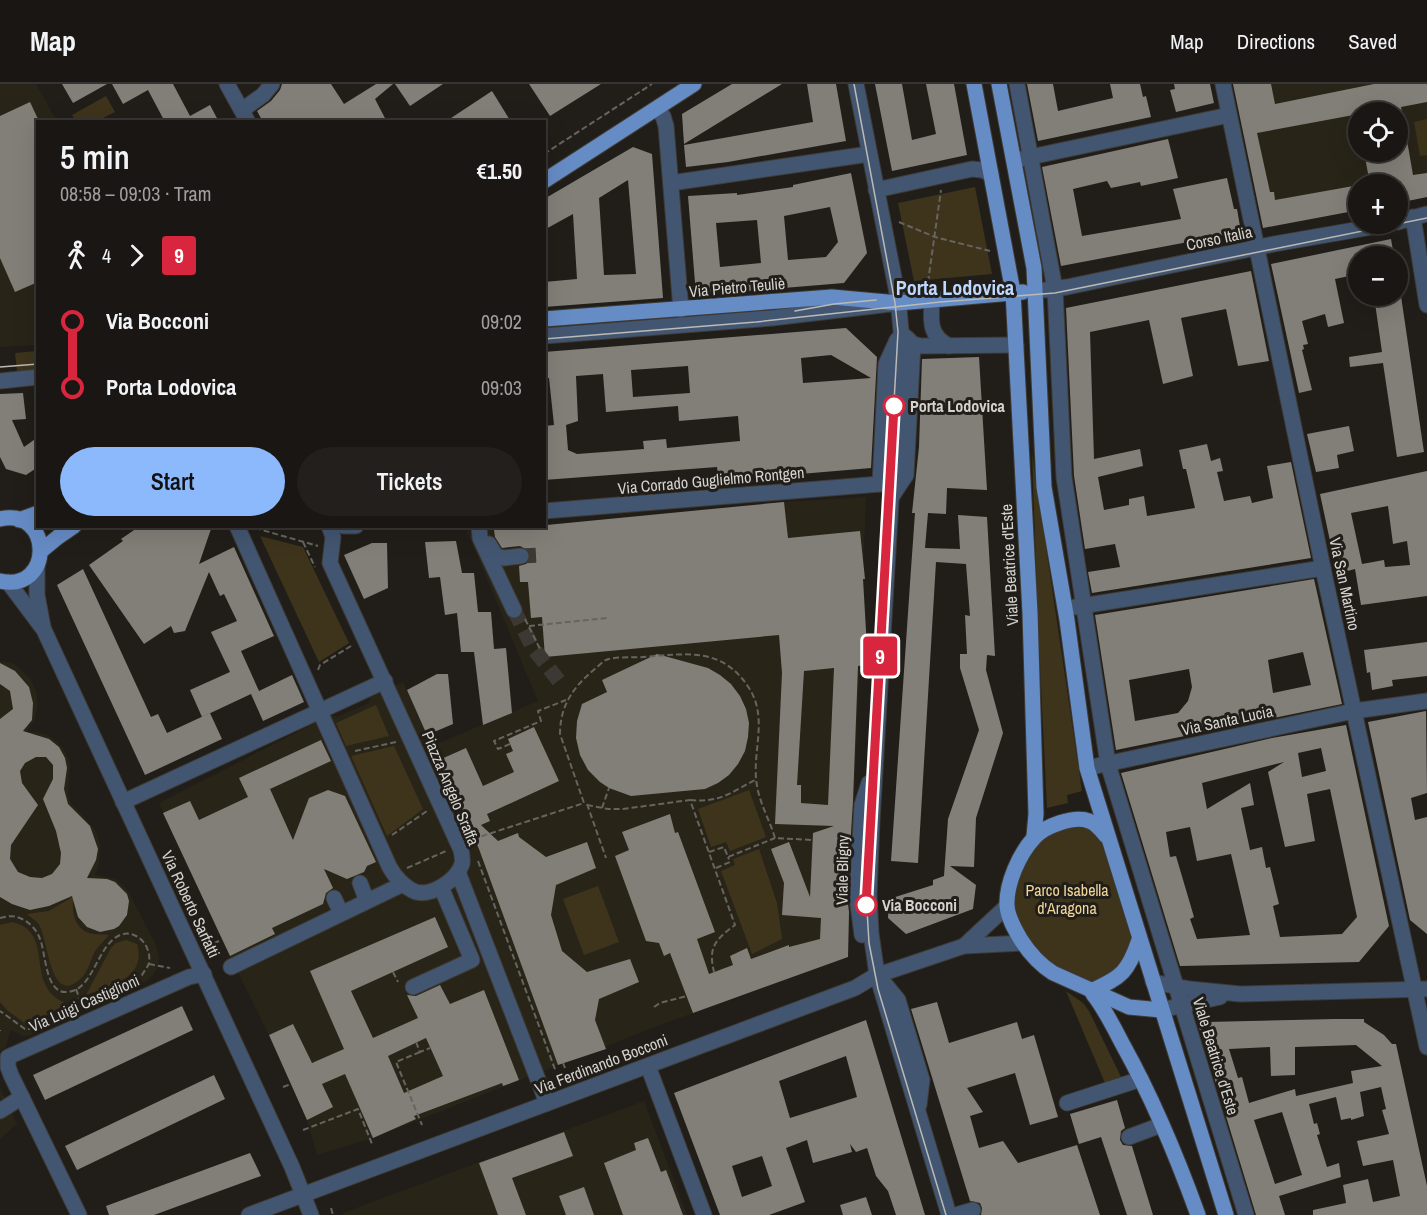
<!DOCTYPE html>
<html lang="en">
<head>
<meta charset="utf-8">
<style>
  body { margin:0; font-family:"Archivo Narrow",sans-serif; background:#221f1c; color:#f1f3f6; height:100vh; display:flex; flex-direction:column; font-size:22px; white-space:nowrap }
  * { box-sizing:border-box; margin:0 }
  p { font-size:20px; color:#9f9fa0 }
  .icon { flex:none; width:33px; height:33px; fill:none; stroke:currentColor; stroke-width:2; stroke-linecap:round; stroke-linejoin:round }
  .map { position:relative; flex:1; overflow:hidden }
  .drawer { position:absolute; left:36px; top:36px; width:510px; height:408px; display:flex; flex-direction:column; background:#191613; border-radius:0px; box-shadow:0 6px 24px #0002,0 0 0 2px #373533 }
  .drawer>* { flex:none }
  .badge { padding:0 12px; border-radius:4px; font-size:21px; line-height:39px }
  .tools { position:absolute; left:1348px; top:18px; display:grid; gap:12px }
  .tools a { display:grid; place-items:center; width:60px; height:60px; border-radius:50%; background:#191613; box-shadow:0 6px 24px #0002,0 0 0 2px #373533; font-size:30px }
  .map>.badge { position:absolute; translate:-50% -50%; box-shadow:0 0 0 3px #fff }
  .legs { display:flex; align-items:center; gap:9px; height:66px; padding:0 24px; font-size:20px }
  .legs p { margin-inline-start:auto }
  .headline { display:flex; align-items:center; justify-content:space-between; height:102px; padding:0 24px }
  h1 { font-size:33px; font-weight:600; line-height:45px }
  .cta { display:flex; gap:12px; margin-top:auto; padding:12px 24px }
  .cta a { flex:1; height:69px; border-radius:36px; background:#8bb9fc; color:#111; font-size:24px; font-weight:600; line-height:69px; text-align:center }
  .cta a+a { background:#221f1c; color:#f1f3f6 }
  ul { padding:0 24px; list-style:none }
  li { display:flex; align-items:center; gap:21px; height:66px; font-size:22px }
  li i { display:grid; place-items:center; width:9px; height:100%; margin:0 8px; background:currentColor }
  li i::after { content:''; width:15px; height:15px; margin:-8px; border:4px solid; border-radius:50%; background:#191613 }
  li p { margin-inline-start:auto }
  li:first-child i { background:linear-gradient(#0000 50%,currentColor 0) }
  li:last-child i { background:linear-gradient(currentColor 50%,#0000 0) }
  header { display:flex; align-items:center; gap:36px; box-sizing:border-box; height:84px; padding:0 30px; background:#191613; border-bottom:2px solid #373533 }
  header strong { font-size:28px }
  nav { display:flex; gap:33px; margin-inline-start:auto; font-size:21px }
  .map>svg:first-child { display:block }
</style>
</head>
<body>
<header>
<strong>Map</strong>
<nav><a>Map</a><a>Directions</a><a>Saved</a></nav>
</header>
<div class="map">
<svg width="1427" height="1131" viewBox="0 0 1427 1131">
  <rect width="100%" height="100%" fill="#211e19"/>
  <g fill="#292418" fill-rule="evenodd">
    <path d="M0,0H36L57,37L38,38L37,261L0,263Z"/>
    <path d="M1233,0H1427V113L1398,119V100H1359V126L1263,144ZM1359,28H1398V68H1359Z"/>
    <path d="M866,413L848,873L660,941L373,1054L317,1071L307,1036L269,951L217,846L159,719L317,638L332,631L337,633L369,619L371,613L403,598L432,662L538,617L467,447L544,442L784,418Z"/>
    <path d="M0,577L13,579L30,594L37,610V624L35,635L26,648H39L51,653L63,664L70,679L68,711L71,719L96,747L100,761L99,781L95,791L116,795L128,807L156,861L159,873L158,882L153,891L147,897L31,951L23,952L10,946L6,963L0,967Z"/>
    <path d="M0,1004L17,1040L0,1055Z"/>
    <path d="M644,1017L687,1131H343V1129Z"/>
  </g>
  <g fill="#3e341c">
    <path d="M106,12L115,28L97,37H76L72,31Z"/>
    <path d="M1427,35V71L1420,72L1414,38Z"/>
    <path d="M975,103L992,190L914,197L898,119Z"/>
    <path d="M37,267V285L17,287L15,269Z"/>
    <path d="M1032,369L1082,707L1067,711L1068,719L1047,724L1038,540Z"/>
    <path d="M260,452L303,463L349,559L319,578Z"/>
    <path d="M376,621L389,652L346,662L336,639Z"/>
    <path d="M394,662L423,725L387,752L351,672Z"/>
    <path d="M749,706L766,753L730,767L726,758L711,763L698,725Z"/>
    <path d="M1087,737L1108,757L1136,854L1112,895L1085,900L1039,875L1023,854L1012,822L1020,781L1048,746Z"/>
    <path d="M759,765L777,819L782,855L752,870L721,787L735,781L733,775Z"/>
    <path d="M598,802L619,858L584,871L563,815Z"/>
    <path d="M74,812C71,825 73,843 89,849C94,851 103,850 109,851C104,857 98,862 94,869C90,878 87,891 78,897C49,920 48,851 38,839C35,836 30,833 27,830L49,827Z"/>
    <path d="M13,838C17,840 23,841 26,844C50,864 27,903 67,920L27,941L7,926L0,918V841Z"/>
    <path d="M126,856L137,860C147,894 111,902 86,911L111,864L116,859Z"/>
    <path d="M1066,907L1083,919L1089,927L1121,993L1105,999Z"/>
  </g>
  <g fill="#827f78" fill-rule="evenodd">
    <path d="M62,0H107L73,19Z"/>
    <path d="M112,0H173L190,32L210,21L219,38H165L148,6L123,20Z"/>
    <path d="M282,0H331L344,20L376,0H393L375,15L387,38H263L257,27L271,17L280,6Z"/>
    <path d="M395,0H443L410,22Z"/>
    <path d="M529,0H601L550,32Z"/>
    <path d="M732,0H782L684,60L682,30Z"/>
    <path d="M807,0H836L846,57L728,78L686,83L684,61L813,38Z"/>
    <path d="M875,0H902L912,56L936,50L926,0H954L967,71L892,87Z"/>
    <path d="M1027,0H1053L1058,27L1113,14L1110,0H1140L1143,13L1146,12L1151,33L1038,57Z"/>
    <path d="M1174,0H1210L1214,19L1176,28L1170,6L1175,5Z"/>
    <path d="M1233,0H1271L1275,20L1374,0H1427V18L1401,23L1402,28H1359V30L1257,49L1270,108H1274L1275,116L1359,101V126L1263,144Z"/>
    <path d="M492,7L511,38H445Z"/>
    <path d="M30,18L38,35V198L15,208L0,174V32Z"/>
    <path d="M1404,39L1413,91L1427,89V113L1398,119V100H1370L1364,68H1398V40Z"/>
    <path d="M1168,55L1178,94L1141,102L1140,98L1111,104L1107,97L1073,105L1082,152L1181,135L1173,105L1227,94L1234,125H1237L1241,148L1061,182L1042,83Z"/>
    <path d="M633,63L652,70L663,214L544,223V198L577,195L573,130L544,146V115ZM628,96L636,190L604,191L599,114Z"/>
    <path d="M851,89L867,169L844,199L696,211L688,112L737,109V111L793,103V101ZM830,123L838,158L826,173L788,176L784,132ZM757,136L761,179L720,183L716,139Z"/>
    <path d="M1391,155L1394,172H1359V190L1335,195L1344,239L1328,243L1325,230L1302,237L1308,260L1303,261L1304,265L1302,266L1312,306L1299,309L1271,180Z"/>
    <path d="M1251,187L1269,277L1238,282L1226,225L1181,234L1193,292L1163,300L1149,236L1090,248L1094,375L1140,365L1143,382L1098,393L1104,426L1129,421V415L1144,412L1147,432L1195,424L1186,385H1183L1179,366L1207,360L1211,377L1220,374L1223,387L1217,388L1224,417L1250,412L1252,419L1273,414L1267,382L1291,378L1311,474L1092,509L1088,488L1120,483L1115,460L1085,465L1074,392L1066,224Z"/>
    <path d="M1374,212H1401L1424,368L1397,373L1383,279L1350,283L1349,273L1382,268Z"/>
    <path d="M846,244L877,273L871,384L719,397L717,383L544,396V342L554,341L549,294H544V268ZM831,271L871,294L803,299L801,274ZM688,282L690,309L633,313L631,286ZM603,290L606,328L678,322L679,337L738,332L740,357L667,364L666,355L643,357L644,365L577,370L568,366L566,341L578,337L576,292Z"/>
    <path d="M979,273L987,406L947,404L946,430L928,429L925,464L960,465L958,431L987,433L995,572L987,571L986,586L1003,649L976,734L974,783L950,782L976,801L973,825L906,850L888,834L889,815L933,801V796L944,792L948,735L979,646L960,584V570H967L965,531L970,532L966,480L936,478L918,779L891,777L911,485L915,429H912L919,363L922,275Z"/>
    <path d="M23,309L26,335L12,336L24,363L38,353V383L26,391L6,385L0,373V310Z"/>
    <path d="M1349,342L1354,367L1337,371L1339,384L1316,388L1307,350Z"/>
    <path d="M1427,387V512L1361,521L1355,485L1340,489L1337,470L1333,471L1320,410ZM1388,422L1393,460L1407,457L1410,481L1385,483L1384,476L1362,480L1351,429Z"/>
    <path d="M784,418L788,454L860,447L865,495H863L868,581L858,582L853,717L847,812L849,828L848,873L693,929L670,869L664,872L659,859L646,857L615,772L629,766L622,748L670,730L675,749L678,748L715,848L697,855L709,890L733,881L730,872L747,864L751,875L789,861V863L820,855L821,834L782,831L784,799L771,765L789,758L810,813L813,749L834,742L775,740L782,589L779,551L545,573L542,533L531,534L528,498H520L519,482L526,480L530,476L529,467L520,462L502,464L495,453L494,446ZM834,584L828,721L801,719V701H797L804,587Z"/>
    <path d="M140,442H212L199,480L234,463L274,552L241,567L259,607L292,591L304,618L263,637L251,610L202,633L190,606L230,588L211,548L237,537L224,510L220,512L209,488L185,547L174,549L171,542L144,560L89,481L123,457L121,455Z"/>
    <path d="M456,457L462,489H474L478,528H491L494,565L506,564L512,629L483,641L474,568H461L457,529L445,531L440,493L429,494L425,458Z"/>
    <path d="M372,459H387L388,504L364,515L344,471Z"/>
    <path d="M83,485L151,633L158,630L167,649L210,629L222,655L145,691L57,501Z"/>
    <path d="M1314,495L1342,620L1116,666L1095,531ZM1303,568L1311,601L1273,609L1268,576ZM1189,585L1192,603L1188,617L1178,629L1135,637L1129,596Z"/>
    <path d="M1427,558V592L1392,596L1393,602L1372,606L1370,588L1367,589L1364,566Z"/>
    <path d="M657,570L708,584L720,591L731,600L740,612L746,625L749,639L748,653L745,667L738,680L729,691L718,699L705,705L631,712L609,704L600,698L588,686L580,671L576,654L577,637L582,620L607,608L602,596Z"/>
    <path d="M0,579L15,587L29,603L33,619L32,636L23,647L49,655L59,663L65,674L67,684L64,705L68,720L90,742L98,765L96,776L87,794L107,795L115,798L127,810L129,817L127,831L119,842L114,845L100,848L87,843L78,833L72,812L49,822L30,826L12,820L0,813V635L13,625L10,607L0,600ZM36,673H46L53,681V695L43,715L56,747L61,769L60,780L52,790L42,794L30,793L18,788L10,775L11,761L38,721L22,699L20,687L25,679Z"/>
    <path d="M437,590H448L453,640L427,651L407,606Z"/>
    <path d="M1426,627L1427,709L1411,714L1415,736L1427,733V850L1410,836L1368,638Z"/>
    <path d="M1346,641L1389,842L1359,878L1180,882L1121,689L1272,654ZM1321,664L1326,687L1302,693L1298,669ZM1284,678L1268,688L1285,763L1315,757L1307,710L1330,705L1357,833L1342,850L1280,853L1273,822L1279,820L1270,783L1266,784L1262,763L1250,766L1241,724L1254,721L1250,699L1207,725L1202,699ZM1190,743L1197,777L1231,770L1250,851L1197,855L1190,835L1194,833L1176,772L1170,773L1166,748Z"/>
    <path d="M534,643L559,697L487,730L490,737L481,741L498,757L518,749L519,753L546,773L587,758L596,784L556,801L551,831L562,867L587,888L630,875L639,898L599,915L595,936L606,965L558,981L479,765L439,676L466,664L483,702L514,688L506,670L513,667L508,655Z"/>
    <path d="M321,656L331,677L270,705L293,756L309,714L328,706L345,712L376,778L367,782L364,788L347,795L324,785L333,804L326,809L323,820L272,844L275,850L230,872L163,729L190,717L199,736L248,713L239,694Z"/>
    <path d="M435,833L448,863L351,907L373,954L418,934L407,911L416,912L440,901L450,920L484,906L519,996L503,1002L502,999L414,1032L416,1035L373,1054L345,990L322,1000L333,1023L307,1036L269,951L293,940L312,979L344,965L310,887ZM426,954L443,992L404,1009L388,972Z"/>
    <path d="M937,918L949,959L1017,938L1022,955L1034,951L1058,1033L1030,1041L1015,989L967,1004L983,1028L970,1032L979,1064L1003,1057L1018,1079L1077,1061L1100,1131H981L982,1124L980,1119L970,1117L911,925Z"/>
    <path d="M182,922L193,946L45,1016L33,991Z"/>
    <path d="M1334,935H1364V938L1384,951L1392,960H1396L1427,1102V1131H1313V1126L1346,1119L1343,1101L1368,1095L1373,1118L1400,1112L1393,1076L1363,1082L1357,1057L1389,1050L1382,1026L1386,1025L1381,1003L1360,1008L1364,1032L1351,1036V1034L1341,1036L1336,1013L1309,1020L1314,1040L1317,1039L1320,1050L1317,1051L1327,1083L1339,1079L1341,1093L1279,1112L1285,1131H1256L1198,940L1206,938ZM1356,961L1382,982L1351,987L1353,999L1296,1012L1295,1005L1249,1019L1242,993L1238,994L1229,965L1270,963L1271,992L1295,991V963ZM1282,1028L1302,1091L1275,1100L1254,1036Z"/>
    <path d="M866,936L925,1131H896L888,1107L876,1092L867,1064L856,1068L850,1060L852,1068L813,1079L807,1056L786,1064L805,1118L769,1131H720L674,1009ZM846,972L857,1013L790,1034L779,997ZM762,1072L772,1102L742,1113L732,1082Z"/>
    <path d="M214,991L225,1015L77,1086L65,1062Z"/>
    <path d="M1117,1016L1125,1044L1121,1047L1120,1056L1123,1061L1132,1062L1153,1131H1127L1101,1053L1079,1060L1070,1030Z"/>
    <path d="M564,1048L573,1072L512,1094L526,1131H498L479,1079Z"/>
    <path d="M648,1054L661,1088L666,1086L683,1131H623L604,1079L636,1066L634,1059Z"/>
    <path d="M250,1069L261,1092L154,1131H109L106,1122Z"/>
    <path d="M584,1103L594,1131H566L559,1112Z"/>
    <path d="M866,1113L872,1131H843L840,1121Z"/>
  </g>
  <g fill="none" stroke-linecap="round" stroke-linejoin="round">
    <g stroke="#3c3934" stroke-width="15" stroke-dasharray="15 8" stroke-linecap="butt">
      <path d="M521,472L540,471"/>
      <path d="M514,526L533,564L559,597"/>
    </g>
    <defs>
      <g id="minor">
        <path d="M227,0L248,38"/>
        <path d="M856,0L898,214L901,247L872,737L869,811L871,849L877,891L949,1131"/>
        <path d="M1017,0L1055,205L1064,393L1108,680L1246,1131"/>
        <path d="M1223,0L1325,494L1427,963"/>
        <path d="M656,25L663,32L666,42L681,226"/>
        <path d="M242,26L263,11L272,0"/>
        <path d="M1021,75L1229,31"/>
        <path d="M671,99L869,70"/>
        <path d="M876,106L972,85L982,86L991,90"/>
        <path d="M1413,133L1427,221"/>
        <path d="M1398,138L1427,130"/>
        <path d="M1045,206L1067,203L1274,160L1389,140"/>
        <path d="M932,215C931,236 928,251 949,262"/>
        <path d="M544,252L772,234L890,220"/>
        <path d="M906,253L913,260L921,262L1016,261"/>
        <path d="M0,297L38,293"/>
        <path d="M880,400L886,280L897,256"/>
        <path d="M892,412L906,391L913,260"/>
        <path d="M544,427L880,400"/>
        <path d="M237,442L389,782C394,792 405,804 416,808C433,812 457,796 462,780C463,776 462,771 461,766L330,479L333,453L329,442"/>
        <path d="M343,442H356"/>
        <path d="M479,442L480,454L514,526"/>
        <path d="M489,460L496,472L504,474L521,472"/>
        <path d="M37,482V511L43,543"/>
        <path d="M8,498L44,546L292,1083L311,1131"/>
        <path d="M1075,523L1323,484"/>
        <path d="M1087,684L1354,627L1427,617"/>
        <path d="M123,718L385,597"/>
        <path d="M458,788L547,1019"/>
        <path d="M360,799L367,817"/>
        <path d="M334,814L341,829"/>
        <path d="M862,851L857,813L862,721L869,699"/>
        <path d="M964,862L1007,822"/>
        <path d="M231,883L403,800"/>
        <path d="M880,894L898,916L922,996L919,1021"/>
        <path d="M1153,898L1190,905L1240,910L1427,905"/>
        <path d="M413,903L472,876L441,803"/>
        <path d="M1161,926L1220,913"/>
        <path d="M648,982L704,1131"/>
        <path d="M1067,1019L1141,995"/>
        <path d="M0,1027L22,1013"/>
        <path d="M1129,1053L1161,1041"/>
        <path d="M79,1131L11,991L8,983V973L189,893L204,890"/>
        <path d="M249,1131L855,904L875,892L964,862L1023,859"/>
        <path d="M956,1131L973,1126"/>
      </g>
      <g id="major">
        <path d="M974,0L1013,208L1030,529L1036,730L1034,752"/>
        <path d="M999,0L1034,184L1044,403L1067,536L1087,684L1226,1131"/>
        <path d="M544,97L694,0"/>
        <path d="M544,235L832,213L898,219L1023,208"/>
        <path d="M0,435C53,423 54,509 0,497"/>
        <path d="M19,436L38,429"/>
        <path d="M41,467L58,453L74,442"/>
        <path d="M1106,752C1101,746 1096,739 1089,737C1075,731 1044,742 1034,754C1019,770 1006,800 1007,822C1008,834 1015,846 1021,856C1030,870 1039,880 1053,889L1129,923L1161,926"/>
        <path d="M1091,907C1122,893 1128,888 1139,856"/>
        <path d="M1093,910C1105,925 1114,944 1123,961C1153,1015 1177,1073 1198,1131"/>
      </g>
    </defs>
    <use href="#minor" stroke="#3e3b36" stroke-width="17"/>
    <use href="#major" stroke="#3e3b36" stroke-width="17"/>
    <g stroke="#66645f" stroke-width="2" stroke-dasharray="6 3" stroke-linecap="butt">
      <path d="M544,70L652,0"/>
      <path d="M899,138L935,153L990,167"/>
      <path d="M928,198L941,106"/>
      <path d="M255,444L318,462"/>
      <path d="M303,458L315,483"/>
      <path d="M525,535L540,565"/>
      <path d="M529,542L607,534"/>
      <path d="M318,586L320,581L351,562"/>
      <path d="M510,660L498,665L494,657L541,637L538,627L566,616"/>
      <path d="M355,667L396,658"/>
      <path d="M690,716C721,719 731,708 757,695"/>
      <path d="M587,720L606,774"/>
      <path d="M587,721L608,725H623L690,716L735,841C715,856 708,863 714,888"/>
      <path d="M602,724L609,704"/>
      <path d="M392,751L427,727"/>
      <path d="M473,755L584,719L560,650C560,621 574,602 596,584C599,582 603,577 606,576C616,572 633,574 643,573C686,570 722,562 749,604C769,635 751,669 757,702C760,720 770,737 775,754L813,756"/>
      <path d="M709,768L724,763L728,773L775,754"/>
      <path d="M478,777L556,988"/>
      <path d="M407,784L446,767"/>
      <path d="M716,784L730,778L728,773"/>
      <path d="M0,834C8,832 14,831 22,835C30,839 37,846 40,855C46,869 45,910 67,908C93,907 96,864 118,852C135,843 152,861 149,879C148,883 144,887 142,891L33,945H25L0,927"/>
      <path d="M206,863L219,857"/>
      <path d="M149,880L170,884"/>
      <path d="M393,888L398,898"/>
      <path d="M76,905L81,919"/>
      <path d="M654,923L660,919L687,912"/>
      <path d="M0,946V947"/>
      <path d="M416,958L420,968L430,964"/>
      <path d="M420,968L396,978L422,1041"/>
      <path d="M563,979L565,984"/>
      <path d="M283,1003L291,1000"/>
      <path d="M303,1046L358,1025L372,1060"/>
      <path d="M331,1124L333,1131"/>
    </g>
    <use href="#minor" stroke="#435671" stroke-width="15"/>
    <use href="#major" stroke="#668cc5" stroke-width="15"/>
    <g stroke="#bbbab6" stroke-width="1.5">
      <path d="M854,0L895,219L898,248L866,809L869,859L878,905L946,1131"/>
      <path d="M795,227L834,220L876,216"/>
      <path d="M544,255L756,238L940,218L1055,209L1427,134"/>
      <path d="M0,283L38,280"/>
    </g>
  </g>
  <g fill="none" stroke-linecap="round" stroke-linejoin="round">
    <defs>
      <path id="line-1" d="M866,821L894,322"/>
    </defs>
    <use href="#line-1" stroke="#fff" stroke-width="14"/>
    <use href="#line-1" stroke="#d7263d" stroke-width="9"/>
  </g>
  <g fill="#fff" stroke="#d7263d" stroke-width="3">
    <circle cx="894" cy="322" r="10"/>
    <circle cx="866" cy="821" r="10"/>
  </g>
  <g text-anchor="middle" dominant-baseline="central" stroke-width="6" stroke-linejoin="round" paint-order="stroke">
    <g font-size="16" fill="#d4d3cf" stroke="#211e19">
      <text transform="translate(1219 154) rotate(-12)">Corso Italia</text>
      <text transform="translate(737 203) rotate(-5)">Via Pietro Teuliè</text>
      <text transform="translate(711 396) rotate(-5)">Via Corrado Guglielmo Rontgen</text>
      <text transform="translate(1009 481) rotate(-93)">Viale Beatrice d'Este</text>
      <text transform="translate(1345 500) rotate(78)">Via San Martino</text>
      <text transform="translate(1227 636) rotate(-12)">Via Santa Lucia</text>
      <text transform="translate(451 704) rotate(67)">Piazza Angelo Sraffa</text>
      <text transform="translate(842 786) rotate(-89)">Viale Bligny</text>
      <text transform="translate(191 820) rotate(65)">Via Roberto Sarfatti</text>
      <text transform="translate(84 919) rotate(-24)">Via Luigi Castiglioni</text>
      <text transform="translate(1216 972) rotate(73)">Viale Beatrice d'Este</text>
      <text transform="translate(601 980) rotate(-21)">Via Ferdinando Bocconi</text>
    </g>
    <g font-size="16" font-weight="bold" fill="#d4d3cf" stroke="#211e19" text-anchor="start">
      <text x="910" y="322">Porta Lodovica</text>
      <text x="882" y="821">Via Bocconi</text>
    </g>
    <g font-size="16" fill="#f0d69a" stroke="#211e19">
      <text x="1067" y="806">Parco Isabella<tspan x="1067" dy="18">d'Aragona</tspan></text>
    </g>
    <g font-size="20" font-weight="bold" fill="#bed8fe" stroke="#211e19">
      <text x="955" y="203">Porta Lodovica</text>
    </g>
  </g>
</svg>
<div class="tools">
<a><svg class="icon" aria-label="locate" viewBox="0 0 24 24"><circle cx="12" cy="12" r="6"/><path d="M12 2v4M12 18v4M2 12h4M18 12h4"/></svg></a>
<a>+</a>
<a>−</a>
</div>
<b class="badge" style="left:880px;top:572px;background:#d7263d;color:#fff">9</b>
<section class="drawer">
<div class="headline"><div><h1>5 min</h1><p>08:58 – 09:03 · Tram</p></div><b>€1.50</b></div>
<div class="legs"><svg class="icon" aria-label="walk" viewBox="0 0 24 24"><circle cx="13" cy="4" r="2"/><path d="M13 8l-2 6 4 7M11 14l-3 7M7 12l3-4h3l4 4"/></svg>4<svg class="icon" aria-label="forward" viewBox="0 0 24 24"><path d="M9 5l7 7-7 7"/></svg><b class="badge" style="background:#d7263d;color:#fff">9</b></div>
<ul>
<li><i style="color:#d7263d"></i><b>Via Bocconi</b><p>09:02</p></li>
<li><i style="color:#d7263d"></i><b>Porta Lodovica</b><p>09:03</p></li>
</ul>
<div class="cta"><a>Start</a><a>Tickets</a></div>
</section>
</div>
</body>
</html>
